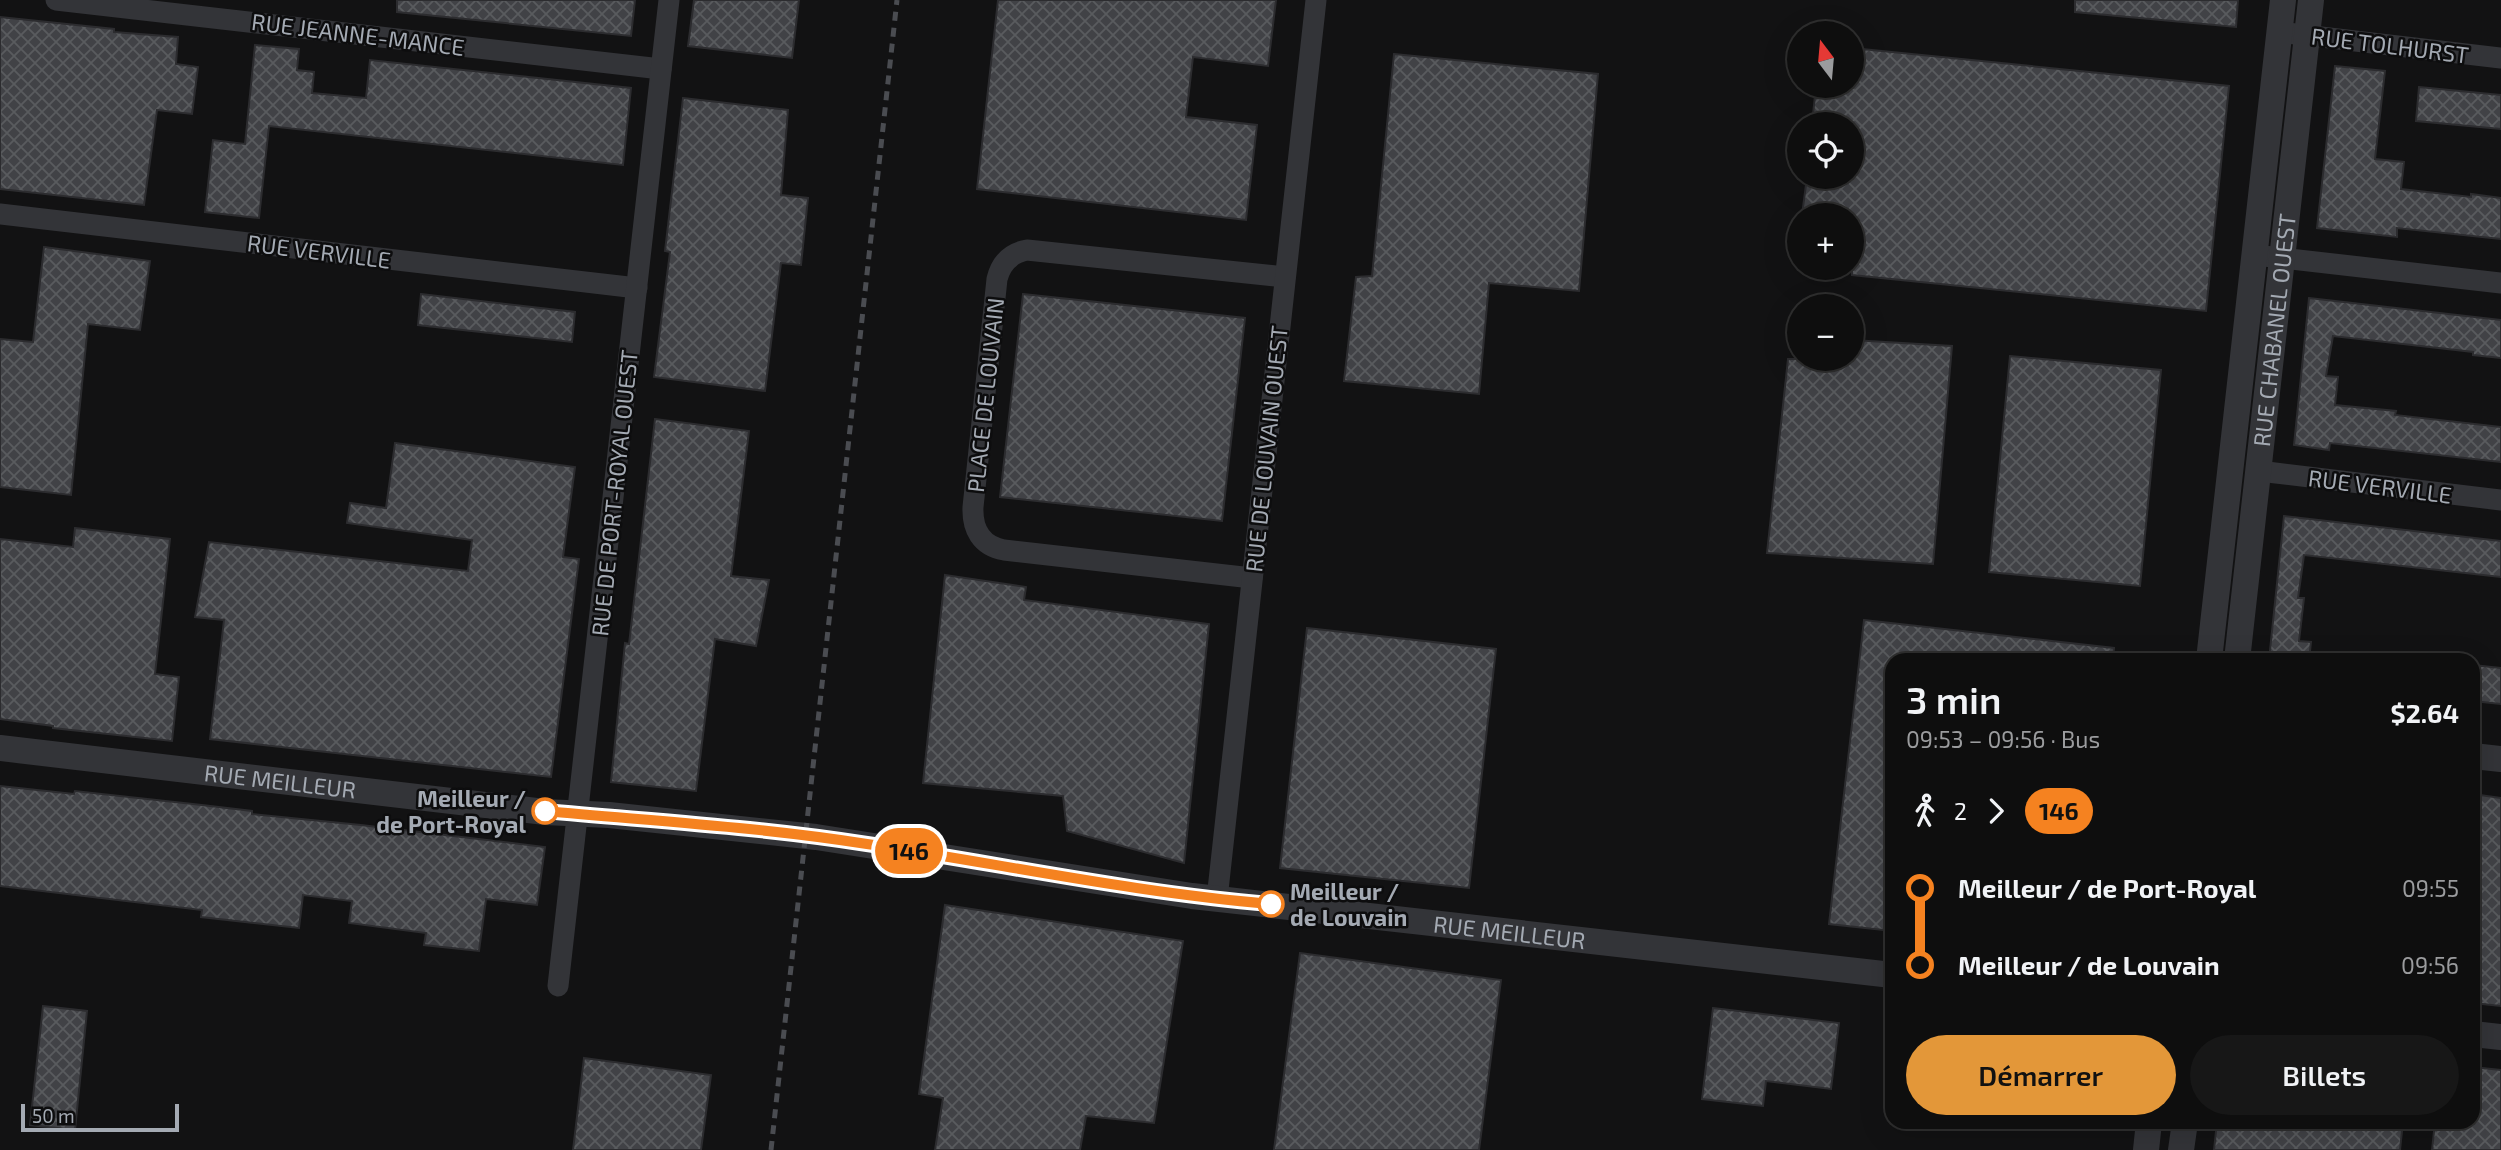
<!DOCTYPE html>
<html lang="fr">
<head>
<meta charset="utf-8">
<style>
  body { margin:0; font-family:"Exo 2",sans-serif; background:#171717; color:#f1f3f6; height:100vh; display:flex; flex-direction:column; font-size:26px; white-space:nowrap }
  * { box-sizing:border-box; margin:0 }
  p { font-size:23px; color:#9b9c9e }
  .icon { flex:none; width:38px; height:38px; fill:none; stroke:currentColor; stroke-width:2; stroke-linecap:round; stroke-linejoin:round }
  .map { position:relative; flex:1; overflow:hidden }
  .panel { position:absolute; left:1885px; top:653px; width:595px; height:476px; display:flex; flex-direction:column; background:#0e0e0e; border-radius:21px; box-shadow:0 7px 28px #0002,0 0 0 2px #2e2e2e }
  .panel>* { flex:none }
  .badge { padding:0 14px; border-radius:23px; font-size:24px; line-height:46px }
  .needle { width:46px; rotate:344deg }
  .tools { position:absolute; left:1787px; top:21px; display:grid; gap:14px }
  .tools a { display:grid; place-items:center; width:77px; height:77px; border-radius:50%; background:#0e0e0e; box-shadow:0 7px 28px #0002,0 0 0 2px #2e2e2e; font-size:35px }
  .scale { position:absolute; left:21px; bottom:18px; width:158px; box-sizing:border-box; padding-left:7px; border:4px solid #a4aab3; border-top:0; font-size:19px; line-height:24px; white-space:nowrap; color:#a4aab3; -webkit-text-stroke:5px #0d0d0e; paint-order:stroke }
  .map>.badge { position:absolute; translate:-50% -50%; box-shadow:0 0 0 4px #fff }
  .legs { display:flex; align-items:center; gap:10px; height:77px; padding:0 21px; font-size:23px }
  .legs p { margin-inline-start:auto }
  .head { display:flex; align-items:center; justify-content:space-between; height:119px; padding:0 21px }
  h1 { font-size:38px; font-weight:600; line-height:52px }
  .action { display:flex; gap:14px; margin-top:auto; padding:14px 21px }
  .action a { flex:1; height:80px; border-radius:42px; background:#e39739; color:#111; font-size:28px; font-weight:600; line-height:80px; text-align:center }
  .action a+a { background:#171717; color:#f1f3f6 }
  ul { padding:0 21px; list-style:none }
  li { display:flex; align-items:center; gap:24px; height:77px; font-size:26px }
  li i { display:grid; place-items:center; width:10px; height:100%; margin:0 9px; background:currentColor }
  li i::after { content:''; width:18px; height:18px; margin:-9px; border:5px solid; border-radius:50%; background:#0e0e0e }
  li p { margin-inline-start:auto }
  li:first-child i { background:linear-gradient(#0000 50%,currentColor 0) }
  li:last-child i { background:linear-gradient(currentColor 50%,#0000 0) }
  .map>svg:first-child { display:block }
</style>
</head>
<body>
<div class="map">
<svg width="2501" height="1150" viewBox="0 0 2501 1150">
  <defs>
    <pattern id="building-cross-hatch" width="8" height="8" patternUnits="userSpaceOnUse" patternTransform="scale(1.75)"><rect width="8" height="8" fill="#414246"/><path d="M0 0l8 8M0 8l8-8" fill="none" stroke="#595b5e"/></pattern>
  </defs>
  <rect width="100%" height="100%" fill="#121213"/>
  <g fill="url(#building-cross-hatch)" stroke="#2c2c2f" stroke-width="2">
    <path d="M397,0H635L631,36L397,12Z"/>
    <path d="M694,0H799L792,58L688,46Z"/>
    <path d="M998,0H1276L1268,66L1193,57L1186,117L1257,125L1246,220L977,189Z"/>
    <path d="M2075,0H2238L2236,27L2075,12Z"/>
    <path d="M0,17L114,29V32L178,37L176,64L198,67L192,114L157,110L144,205L0,189Z"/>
    <path d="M255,45L299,49L297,70L314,72L312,93L366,98L370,60L631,88L623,165L269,126L259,218L205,212L213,140L245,144Z"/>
    <path d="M1852,48L2229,86L2206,311L1852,275V215H1802L1807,177H1852V124H1812L1816,86H1852Z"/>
    <path d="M1394,54L1598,74L1579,291L1489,283L1479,394L1344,381L1356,277L1372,276Z"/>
    <path d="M2335,66L2385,71L2375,159L2404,162L2401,189L2471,197V194L2501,198V239L2397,228V237L2317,228Z"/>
    <path d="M2419,87L2501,95V129L2416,121Z"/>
    <path d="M683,98L788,110L781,195L808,198L801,265L781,263L765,391L654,377L670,252L665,251Z"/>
    <path d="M44,247L150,261L140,330L88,324L71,495L0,487V339L33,342Z"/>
    <path d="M421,294L575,312L572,342L418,325Z"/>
    <path d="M1023,294L1245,318L1222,521L1000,497Z"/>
    <path d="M2309,298L2501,320V358L2473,355V352L2333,336L2326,376L2338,377L2335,405L2396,411L2395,415L2501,427V462L2330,443L2329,450L2294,445Z"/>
    <path d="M1852,340L1952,346L1933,564L1767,553L1788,359H1852Z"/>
    <path d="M2010,356L2161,370L2140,586L1989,572Z"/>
    <path d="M655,419L749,431L731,576L769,580L756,646L715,639L696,791L611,782L625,643L629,644Z"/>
    <path d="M395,443L575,467L563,557L579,559L551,777L210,739L224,620L195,617L209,542L468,571L472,540L347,523L350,503L386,508Z"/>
    <path d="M2284,516L2501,541V577L2304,555L2298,598H2304L2299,641L2311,642L2309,660H2269Z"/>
    <path d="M75,528L170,539L155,674L179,677L172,741L53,728V726L0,719V539L73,547Z"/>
    <path d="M945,575L1026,587L1024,600L1209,624L1184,863L1067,831L1063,796L923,783Z"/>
    <path d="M1864,620L2114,648L2113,660H1892V931L1829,924Z"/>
    <path d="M1307,628L1496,649L1469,888L1280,868Z"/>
    <path d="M2473,665L2501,668V704L2473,701Z"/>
    <path d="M0,786L74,794L75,791L202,805L252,811V814L361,825L545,847L537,905L486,899L479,951L424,945L426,933L349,923L352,901L303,895L299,928L201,917L202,910L0,886Z"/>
    <path d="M2473,794L2501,798V1006L2473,1003Z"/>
    <path d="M945,905L1183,941L1154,1123L1086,1116L1080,1150H935L943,1098L919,1094Z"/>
    <path d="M1300,953L1501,980L1479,1150H1274Z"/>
    <path d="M43,1006L87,1011L75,1130L30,1125Z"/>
    <path d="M1713,1008L1839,1023L1831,1089L1766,1081L1763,1106L1702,1099Z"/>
    <path d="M584,1058L711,1075L701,1150H573Z"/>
    <path d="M2473,1067L2501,1070V1150H2432L2435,1122H2473Z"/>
    <path d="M2217,1122H2403L2400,1150H2214Z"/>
  </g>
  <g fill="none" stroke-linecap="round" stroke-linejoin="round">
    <g stroke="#333438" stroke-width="21">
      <path d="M56,0L661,69"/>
      <path d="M2279,32L2501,58"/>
      <path d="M0,214L637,288"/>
      <path d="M2255,255L2501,283"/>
      <path d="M2259,471L2501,500"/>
      <path d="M1252,578L1004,550C981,546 972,529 973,507L997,279C1001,263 1011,253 1027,250L1285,277"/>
      <path d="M1217,899L1316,0"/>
      <path d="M558,986L669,0"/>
    </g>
    <g stroke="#333438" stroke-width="26">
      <path d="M2209,660L2283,0"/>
      <path id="s1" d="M2237,660L2311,0"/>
      <path id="s2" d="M0,748L545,812L609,815L816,837L1192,896L1892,975"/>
      <path d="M2473,756L2501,759"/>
      <path d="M2473,1034L2501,1037"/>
      <path d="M2146,1150L2149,1122"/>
      <path d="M2181,1150L2185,1122"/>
    </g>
    <path stroke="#4a4c51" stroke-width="5" stroke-dasharray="9 7" stroke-linecap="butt" d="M771,1150L897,0"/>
  </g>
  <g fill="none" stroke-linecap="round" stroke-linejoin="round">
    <defs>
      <path id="line-1" d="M545,811C652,821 760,827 867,844C1002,864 1136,893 1271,904"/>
    </defs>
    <use href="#line-1" stroke="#fff" stroke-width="16"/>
    <use href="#line-1" stroke="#f58220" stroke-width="10"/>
  </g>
  <g fill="#fff" stroke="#f58220" stroke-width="3.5">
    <circle cx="545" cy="811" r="12"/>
    <circle cx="1271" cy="904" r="12"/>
  </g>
  <g text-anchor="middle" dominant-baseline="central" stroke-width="5" stroke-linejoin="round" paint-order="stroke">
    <g font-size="23" fill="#a4aab3" stroke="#0d0d0e">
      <text transform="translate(358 34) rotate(7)">RUE JEANNE-MANCE</text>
      <text transform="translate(2390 45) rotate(7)">RUE TOLHURST</text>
      <text transform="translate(319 251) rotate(7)">RUE VERVILLE</text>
      <text stroke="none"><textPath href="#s1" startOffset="332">RUE CHABANEL OUEST</textPath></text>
      <text transform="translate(985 395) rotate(-84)">PLACE DE LOUVAIN</text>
      <text transform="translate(1266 449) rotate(-84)">RUE DE LOUVAIN OUEST</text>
      <text transform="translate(2380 486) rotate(7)">RUE VERVILLE</text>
      <text transform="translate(614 493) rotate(-84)">RUE DE PORT-ROYAL OUEST</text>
      <text stroke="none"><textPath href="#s2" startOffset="282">RUE MEILLEUR</textPath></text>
      <text stroke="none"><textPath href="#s2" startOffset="1521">RUE MEILLEUR</textPath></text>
    </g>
    <g font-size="23" font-weight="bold" fill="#a4aab3" stroke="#0d0d0e" text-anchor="end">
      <text x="526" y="798">Meilleur /<tspan x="526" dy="26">de Port-Royal</tspan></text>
      <text x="1290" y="891" text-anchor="start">Meilleur /<tspan x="1290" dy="26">de Louvain</tspan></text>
    </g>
  </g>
</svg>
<div class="tools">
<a><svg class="needle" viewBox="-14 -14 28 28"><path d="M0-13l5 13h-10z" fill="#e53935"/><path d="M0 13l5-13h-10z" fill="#9b9c9e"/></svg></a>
<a><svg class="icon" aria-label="locate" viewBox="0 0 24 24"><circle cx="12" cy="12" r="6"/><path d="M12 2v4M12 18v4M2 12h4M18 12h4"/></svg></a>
<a>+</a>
<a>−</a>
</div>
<div class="scale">50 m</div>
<b class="badge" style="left:909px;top:851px;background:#f58220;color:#111">146</b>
<section class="panel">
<div class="head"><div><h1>3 min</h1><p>09:53 – 09:56 · Bus</p></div><b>$2.64</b></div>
<div class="legs"><svg class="icon" aria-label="walk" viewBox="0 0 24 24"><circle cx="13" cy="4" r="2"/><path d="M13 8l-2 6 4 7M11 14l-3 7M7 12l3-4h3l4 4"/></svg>2<svg class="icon" aria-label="forward" viewBox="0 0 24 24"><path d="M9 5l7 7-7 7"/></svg><b class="badge" style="background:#f58220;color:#111">146</b></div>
<ul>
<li><i style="color:#f58220"></i><b>Meilleur / de Port-Royal</b><p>09:55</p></li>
<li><i style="color:#f58220"></i><b>Meilleur / de Louvain</b><p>09:56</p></li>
</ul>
<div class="action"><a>Démarrer</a><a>Billets</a></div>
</section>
</div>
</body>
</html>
